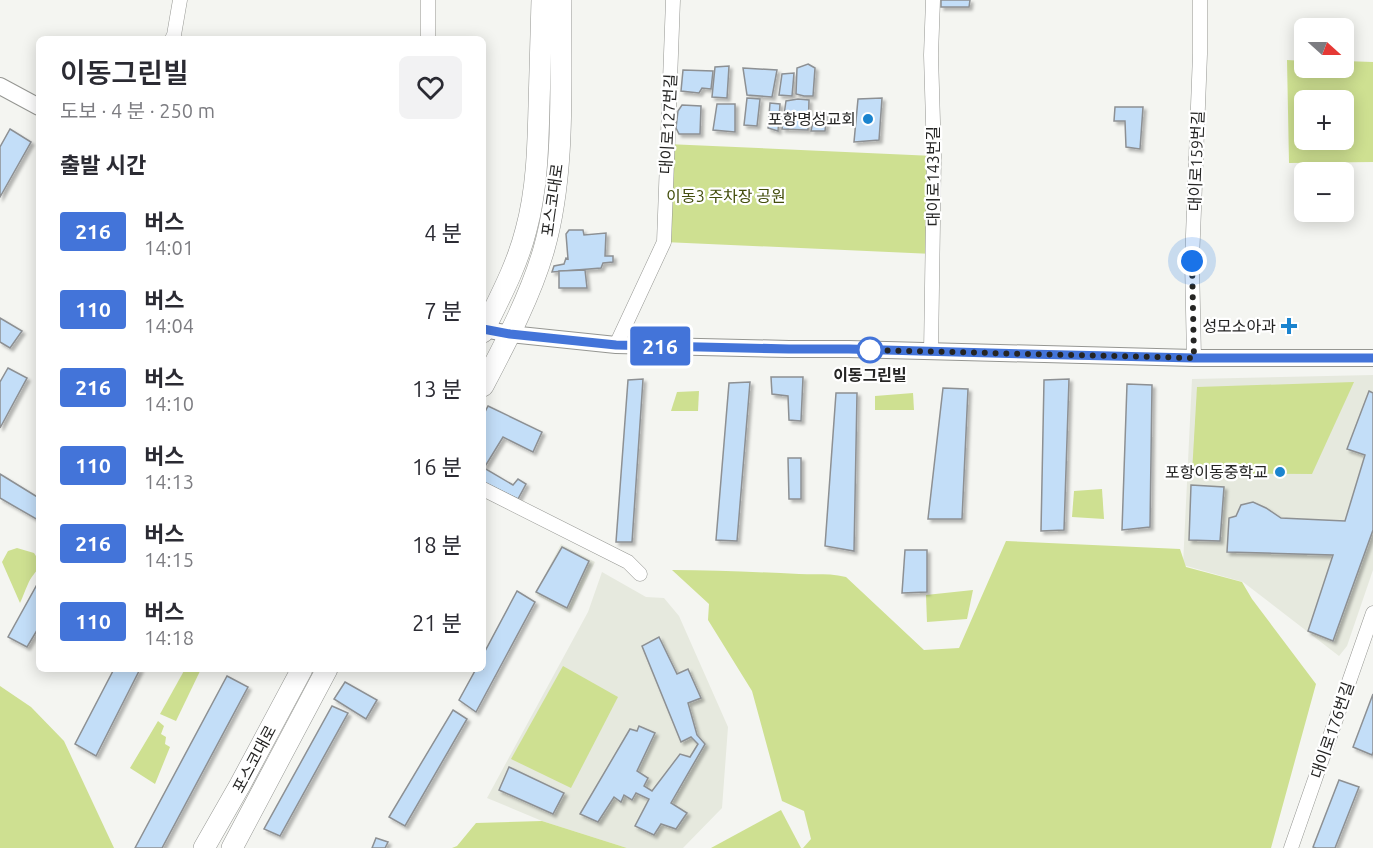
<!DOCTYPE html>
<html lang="ko">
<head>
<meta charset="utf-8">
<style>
  body { margin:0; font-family:Ubuntu,"Noto Sans KR",sans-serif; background:#f2f2f3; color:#2b2b33; height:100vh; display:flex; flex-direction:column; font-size:22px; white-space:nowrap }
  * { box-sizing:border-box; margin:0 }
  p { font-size:20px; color:#7c7c81 }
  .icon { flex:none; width:33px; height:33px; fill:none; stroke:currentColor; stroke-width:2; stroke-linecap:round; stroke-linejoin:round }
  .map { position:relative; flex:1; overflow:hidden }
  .panel { position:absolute; left:36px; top:36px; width:450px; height:636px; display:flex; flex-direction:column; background:#fff; border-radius:9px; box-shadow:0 3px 15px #0003 }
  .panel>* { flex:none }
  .badge { padding:0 12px; border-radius:4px; font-size:21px; line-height:39px }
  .needle { width:39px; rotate:111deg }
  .buttons { position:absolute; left:1294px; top:18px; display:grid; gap:12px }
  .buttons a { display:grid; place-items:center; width:60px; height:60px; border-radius:9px; background:#fff; box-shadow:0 3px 15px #0003; font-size:30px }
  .you { position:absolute; width:30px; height:30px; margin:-15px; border:4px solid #fff; border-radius:50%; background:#1a73e8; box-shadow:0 0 0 9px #1a73e833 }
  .map>.badge { position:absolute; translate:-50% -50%; box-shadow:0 0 0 3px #fff }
  h2 { padding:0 24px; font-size:22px; line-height:54px }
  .round { display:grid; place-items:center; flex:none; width:63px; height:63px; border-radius:9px; background:#f2f2f3 }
  .headline { display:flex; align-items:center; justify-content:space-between; height:102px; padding:0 24px }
  h1 { font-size:28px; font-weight:600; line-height:45px }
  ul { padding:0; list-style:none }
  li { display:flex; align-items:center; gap:18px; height:78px; padding:0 24px }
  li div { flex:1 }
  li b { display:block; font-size:22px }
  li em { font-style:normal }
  li .badge { min-width:66px; font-weight:700; text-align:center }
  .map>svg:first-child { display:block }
</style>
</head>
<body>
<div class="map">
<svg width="1373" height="848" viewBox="0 0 1373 848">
  <defs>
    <filter id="shadow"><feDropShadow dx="3" dy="3" stdDeviation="1.5" flood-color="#0004"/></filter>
  </defs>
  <rect width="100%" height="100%" fill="#f4f5f1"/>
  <g fill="#e6e9de">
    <path d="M1373,375V570L1347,646L1339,656L1243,582L1183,565L1192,379Z"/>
    <path d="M561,544L595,562L570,613L535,594Z"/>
    <path d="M602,572L646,597L664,598L679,616L728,727L722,808L683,848H627L542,821L487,798L588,612Z"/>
  </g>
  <g fill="#cee091" fill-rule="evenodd">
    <path d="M1287,60L1305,61V68H1344V61L1373,62V162L1289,163ZM1305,100H1344V140H1305Z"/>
    <path d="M667,144L934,156L933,254L664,242Z"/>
    <path d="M1354,382L1312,474L1192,473L1197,387Z"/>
    <path d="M699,391L698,411H671L677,392Z"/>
    <path d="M913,393L914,410H875V396Z"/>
    <path d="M1102,489L1104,519L1072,517L1074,491Z"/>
    <path d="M1006,541L1180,549L1186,567L1242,582L1252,599L1316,684L1271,848H803L811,839L804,811L782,801L752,691L708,620L709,604L672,570C714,570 757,572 799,574C815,575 830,573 846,577L924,650L959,648Z"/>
    <path d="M17,548L34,553C45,569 34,570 28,584C25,590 23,597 20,603L2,562L8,551Z"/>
    <path d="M973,590L967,619L927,622L926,595Z"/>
    <path d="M563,666L618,697L571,788L511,759Z"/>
    <path d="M185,669H201L176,721L160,714Z"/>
    <path d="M0,686L31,707L64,741L114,848H0Z"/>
    <path d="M158,721L164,726L161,734L166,737L165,744L170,747L155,784L130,768Z"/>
    <path d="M781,810L801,848H711Z"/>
    <path d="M542,821L627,848H452L457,846L476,823Z"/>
  </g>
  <g fill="#c3def8" stroke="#8d9093" stroke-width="1.5" filter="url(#shadow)">
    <path d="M941,0H970L969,7H941Z"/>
    <path d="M808,64L815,68L813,96H804L796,94L797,68Z"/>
    <path d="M729,66L727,98L712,97L715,67Z"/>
    <path d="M743,68L777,70L772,97L747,95Z"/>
    <path d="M683,70L713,71L711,89L702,88L699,93L681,91Z"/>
    <path d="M794,73L792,96L779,95L782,74Z"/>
    <path d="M747,98L760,99L757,126L744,125Z"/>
    <path d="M882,98L879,140L854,142L858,99Z"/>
    <path d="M798,99L809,100L808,130L782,129L786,101Z"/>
    <path d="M770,103L780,104L778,131L768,128Z"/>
    <path d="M717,104H735V132L713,130Z"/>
    <path d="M682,105L701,106L700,134H679L676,128L678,111Z"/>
    <path d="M1115,107H1143L1140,149L1126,147L1125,121H1114Z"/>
    <path d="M815,112L827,113L825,131H811Z"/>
    <path d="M10,129L31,142L0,197V147Z"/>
    <path d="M569,230H583L584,235L606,233L605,256H613V262L603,263L601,268L552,272L554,266L564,264L566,258L568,259L566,234Z"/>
    <path d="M585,270L587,288H559V271Z"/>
    <path d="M0,318L22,331L10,348L0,342Z"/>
    <path d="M8,368L27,378L0,428V382Z"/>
    <path d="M771,377H803L801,421L789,420L788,396L772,394Z"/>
    <path d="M643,379L632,542H616L628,380Z"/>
    <path d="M1069,379L1064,530L1041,531L1044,380Z"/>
    <path d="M750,382L737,541L716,540L729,383Z"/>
    <path d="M1127,384L1152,385L1150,527L1122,530Z"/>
    <path d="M943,388L968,389L962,519H928Z"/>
    <path d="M1369,391L1373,393V530L1333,641L1308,631L1333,555L1227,552L1229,518L1236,516L1241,505L1253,502L1266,508L1281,518L1345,521L1365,455L1347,449Z"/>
    <path d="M836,393H857L854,551L825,546Z"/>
    <path d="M488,406L542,432L533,452L503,437L484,468L513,485L518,479L526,484L518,499L483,482V416Z"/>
    <path d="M788,458H801V499H789Z"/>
    <path d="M0,474L39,498V517L38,520L0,498Z"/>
    <path d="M1191,485L1224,487L1220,541L1189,540Z"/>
    <path d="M562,547L589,561L567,608L536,592Z"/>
    <path d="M905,550H927V592L902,593Z"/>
    <path d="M39,581V627L27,647L8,637Z"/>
    <path d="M517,591L535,602L476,712L459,700L476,669H483V655Z"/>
    <path d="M659,637L677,674L688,669L701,698L688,703L697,735L705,744L671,803L687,813L676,829L661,824L654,835L635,826L649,799L636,793L632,800L624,795L621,802L614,797L598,822L580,814L630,729L637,731L639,726L655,733L637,771L648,778L644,786L652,791L680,754L690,757L698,744L691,737L681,742L642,646Z"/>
    <path d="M114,669H140L96,756L75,744Z"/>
    <path d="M227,676L248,687L162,848H135Z"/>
    <path d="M345,682L377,700L366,719L334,699Z"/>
    <path d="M1373,694V752L1372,755L1353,747Z"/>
    <path d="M332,706L348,713L280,836L264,829Z"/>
    <path d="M453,710L467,719L405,826L389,817Z"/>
    <path d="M509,767L564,793L553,814L499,790Z"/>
    <path d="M1339,780L1359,787L1335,848H1316L1313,847Z"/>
    <path d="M376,838L388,842L385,848H372Z"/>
  </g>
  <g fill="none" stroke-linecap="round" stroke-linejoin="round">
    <defs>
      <g id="minor">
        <path d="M172,39L174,35L180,0"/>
        <path d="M428,39V0"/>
        <path d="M616,345L664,242L673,0"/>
        <path d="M931,352L934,156L931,55L933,0"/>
        <path d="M1194,358L1192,261L1200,54V0"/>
        <path d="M483,489L628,562L640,574"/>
        <path d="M1291,848L1373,613"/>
      </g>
      <g id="tertiary">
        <path d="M0,86L39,107"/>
        <path d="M483,329L510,334L616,345L789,349H849L1194,358H1373"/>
      </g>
      <g id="primary">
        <path d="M483,332C499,299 517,266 526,230C537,190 538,147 539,106C540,71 541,35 542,0"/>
        <path d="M483,386C505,344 531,295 544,249C566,171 560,81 561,0"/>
        <path d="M204,848L240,785L302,669"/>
        <path d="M232,848L327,669"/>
      </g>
    </defs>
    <use href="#minor" stroke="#959692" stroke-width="15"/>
    <use href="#tertiary" stroke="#959692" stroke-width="18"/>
    <use href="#primary" stroke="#959692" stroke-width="22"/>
    <use href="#minor" stroke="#fff" stroke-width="14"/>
    <use href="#tertiary" stroke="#fff" stroke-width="16"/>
    <use href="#primary" stroke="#fff" stroke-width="21"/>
  </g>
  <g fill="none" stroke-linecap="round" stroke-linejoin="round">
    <defs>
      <path id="line" d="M483,329L510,334L616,345L789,349H849L1027,354L1194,358H1373"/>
    </defs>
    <use href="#line" stroke="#fff" stroke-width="14"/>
    <use href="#line" stroke="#4374d9" stroke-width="9"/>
    <path stroke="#252524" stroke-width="6" stroke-dasharray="0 10.8" d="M870,350H868L1194,358L1192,261"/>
  </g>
  <g fill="#1b84cf" stroke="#fff" stroke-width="2">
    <circle cx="868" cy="119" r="6"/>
    <path d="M1286 317h6v6h6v6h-6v6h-6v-6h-6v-6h6z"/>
    <circle cx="1280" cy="472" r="6"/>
  </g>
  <circle fill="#fff" stroke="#4374d9" stroke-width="3" cx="870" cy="350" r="12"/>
  <g text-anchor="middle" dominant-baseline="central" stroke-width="4.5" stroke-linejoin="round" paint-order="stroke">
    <g font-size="16" fill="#252524" stroke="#fff" text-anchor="end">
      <text x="856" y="119">포항명성교회</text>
      <text x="1276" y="326">성모소아과</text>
      <text x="1268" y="472">포항이동중학교</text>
    </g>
    <g font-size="16" fill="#252524" stroke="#fff">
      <text transform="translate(668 124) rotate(-87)">대이로127번길</text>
      <text transform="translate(1196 161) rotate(-88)">대이로159번길</text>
      <text transform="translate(933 176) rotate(-90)">대이로143번길</text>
      <text transform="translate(552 200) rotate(-82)">포스코대로</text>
      <text transform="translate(1332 730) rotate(-71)">대이로176번길</text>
      <text transform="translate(254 759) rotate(-62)">포스코대로</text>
    </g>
    <g font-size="16" fill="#434e0c" stroke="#fff">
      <text x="726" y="196">이동3 주차장 공원</text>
    </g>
    <g font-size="16" font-weight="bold" fill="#252524" stroke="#fff">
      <text x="870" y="375">이동그린빌</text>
    </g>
  </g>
</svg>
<div class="buttons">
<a><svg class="needle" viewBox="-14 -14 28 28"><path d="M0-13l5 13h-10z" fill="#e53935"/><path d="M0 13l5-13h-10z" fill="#7c7c81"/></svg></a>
<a>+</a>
<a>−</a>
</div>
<div class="you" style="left:1192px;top:261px"></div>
<b class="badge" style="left:660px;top:346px;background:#4374d9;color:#fff">216</b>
<section class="panel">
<div class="headline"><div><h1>이동그린빌</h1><p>도보 · 4 분 · 250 m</p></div><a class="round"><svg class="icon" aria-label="heart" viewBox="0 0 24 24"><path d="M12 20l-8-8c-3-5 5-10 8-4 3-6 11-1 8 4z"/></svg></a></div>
<h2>출발 시간</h2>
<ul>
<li><span class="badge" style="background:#4374d9;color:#fff">216</span><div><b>버스</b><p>14:01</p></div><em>4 분</em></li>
<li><span class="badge" style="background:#4374d9;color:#fff">110</span><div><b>버스</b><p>14:04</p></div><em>7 분</em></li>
<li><span class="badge" style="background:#4374d9;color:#fff">216</span><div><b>버스</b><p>14:10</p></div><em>13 분</em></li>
<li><span class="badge" style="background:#4374d9;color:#fff">110</span><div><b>버스</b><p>14:13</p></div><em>16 분</em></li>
<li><span class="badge" style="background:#4374d9;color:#fff">216</span><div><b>버스</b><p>14:15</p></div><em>18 분</em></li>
<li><span class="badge" style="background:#4374d9;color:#fff">110</span><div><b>버스</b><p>14:18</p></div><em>21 분</em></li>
</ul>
</section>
</div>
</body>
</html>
